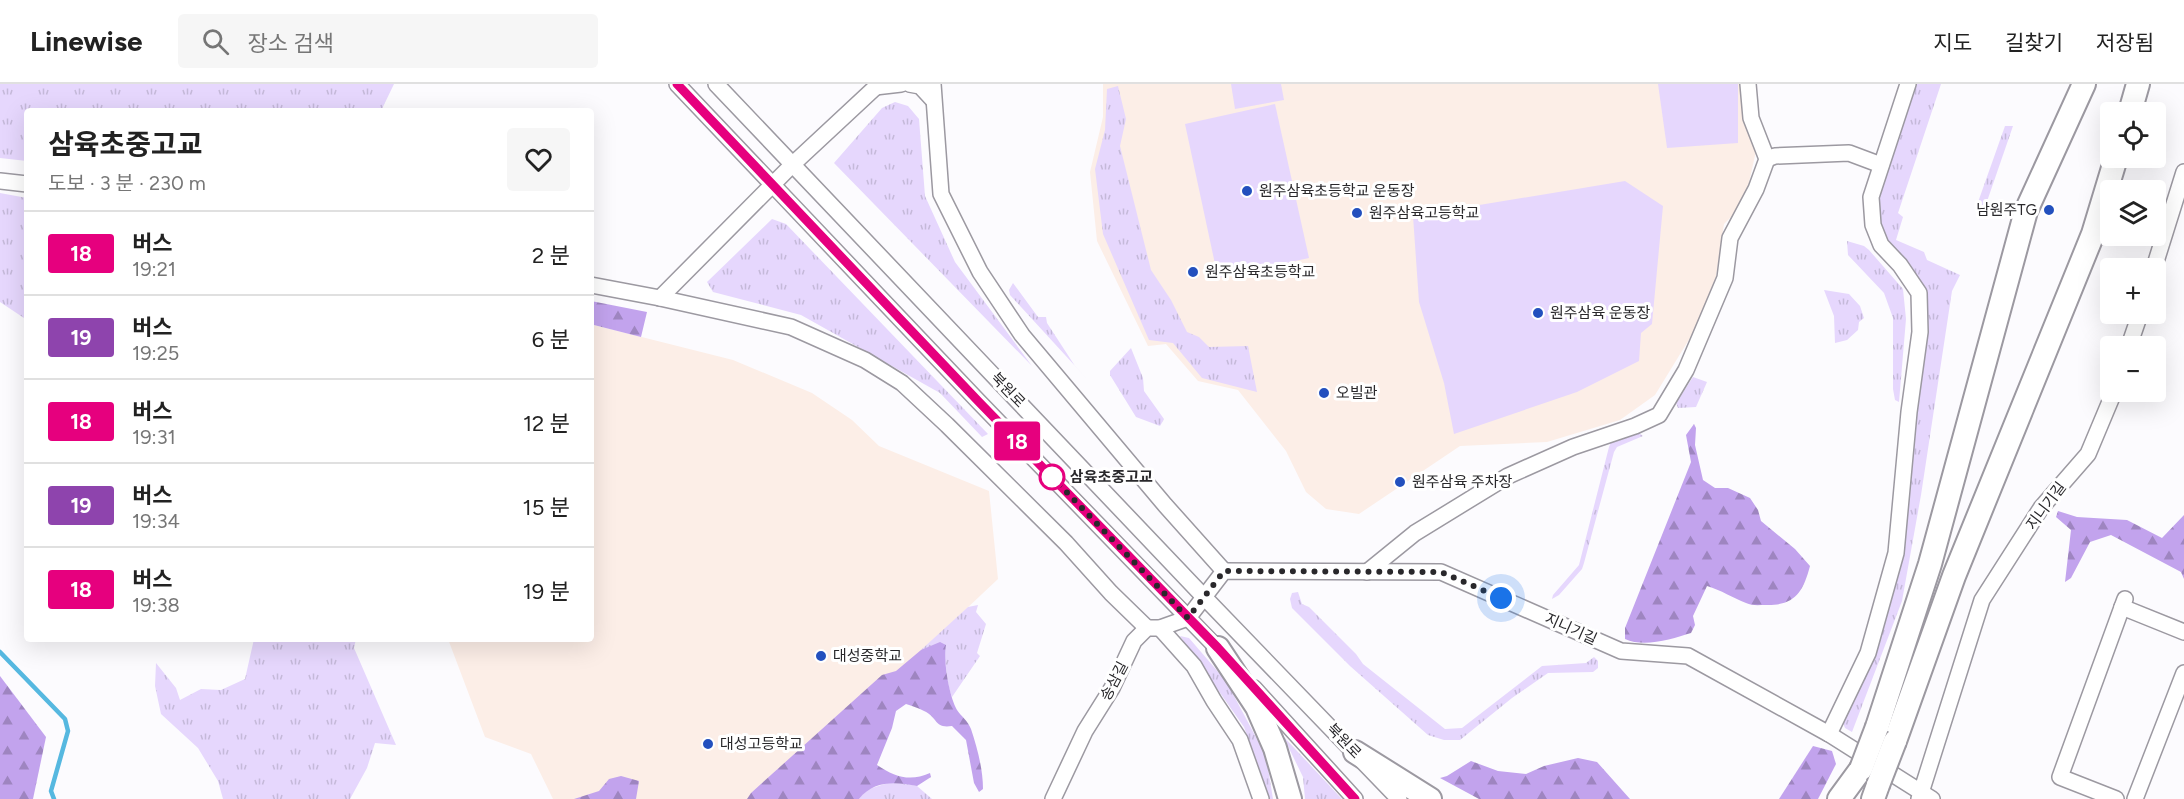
<!DOCTYPE html>
<html lang="ko">
<head>
<meta charset="utf-8">
<style>
  body { margin:0; font-family:Figtree,"Noto Sans KR",sans-serif; background:#f6f6f6; color:#222; height:100vh; display:flex; flex-direction:column; font-size:22px; white-space:nowrap }
  * { box-sizing:border-box; margin:0 }
  p { font-size:20px; color:#767676 }
  .icon { flex:none; width:33px; height:33px; fill:none; stroke:currentColor; stroke-width:2; stroke-linecap:round; stroke-linejoin:round }
  .map { position:relative; flex:1; overflow:hidden }
  .panel { position:absolute; left:24px; top:24px; width:570px; height:534px; display:flex; flex-direction:column; background:#fff; border-radius:6px; box-shadow:0 6px 24px #0002 }
  .panel>* { flex:none }
  .badge { padding:0 12px; border-radius:4px; font-size:21px; line-height:39px }
  .fabs { position:absolute; left:2100px; top:18px; display:grid; gap:12px }
  .fabs a { display:grid; place-items:center; width:66px; height:66px; border-radius:6px; background:#fff; box-shadow:0 6px 24px #0002; font-size:30px }
  .you { position:absolute; width:30px; height:30px; margin:-15px; border:4px solid #fff; border-radius:50%; background:#1a73e8; box-shadow:0 0 0 9px #1a73e833 }
  .map>.badge { position:absolute; translate:-50% -50%; box-shadow:0 0 0 3px #fff }
  .round { display:grid; place-items:center; flex:none; width:63px; height:63px; border-radius:6px; background:#f6f6f6 }
  .summary { display:flex; align-items:center; justify-content:space-between; height:102px; padding:0 24px }
  h1 { font-size:28px; font-weight:700; line-height:45px }
  ul { padding:0; list-style:none }
  li { display:flex; align-items:center; gap:18px; height:84px; padding:0 24px; border-top:2px solid #e0e0e0 }
  li div { flex:1 }
  li b { display:block; font-size:22px }
  li em { font-style:normal }
  li .badge { min-width:66px; font-weight:700; text-align:center }
  header { display:flex; align-items:center; gap:36px; box-sizing:border-box; height:84px; padding:0 30px; background:#fff; border-bottom:2px solid #e0e0e0 }
  header strong { font-size:28px }
  nav { display:flex; gap:33px; margin-inline-start:auto; font-size:21px }
  .search { width:420px; height:54px; background:#f6f6f6; display:flex; align-items:center; gap:15px; box-sizing:border-box; padding:0 21px; border-radius:6px; color:#767676; font-size:22px }
  .map>svg:first-child { display:block }
</style>
</head>
<body>
<header>
<strong>Linewise</strong>
<div class="search"><svg class="icon" aria-label="search" viewBox="0 0 24 24"><circle cx="10" cy="10" r="6"/><path d="M15 15l6 6"/></svg>장소 검색</div>
<nav><a>지도</a><a>길찾기</a><a>저장됨</a></nav>
</header>
<div class="map">
<svg width="2184" height="715" viewBox="0 0 2184 715">
  <defs>
    <pattern id="grass-tufts" width="24" height="20" patternUnits="userSpaceOnUse" patternTransform="scale(1.5)"><rect width="24" height="20" fill="#e6d7fd"/><path d="M3 7l-1-3M5 7V3M7 7l1-3M15 17l-1-3M17 17v-4M19 17l1-3" fill="none" stroke="#c5b9d9"/></pattern>
    <pattern id="forest-firs" width="22" height="20" patternUnits="userSpaceOnUse" patternTransform="scale(1.5)"><rect width="22" height="20" fill="#c2a3ed"/><path d="M5 1l3.5 6h-7zM16 11l3.5 6h-7z" fill="#9e85c0"/></pattern>
  </defs>
  <rect width="100%" height="100%" fill="#fcfbfe"/>
  <g fill="#fceee7">
    <path d="M1103,0H1745L1756,67L1748,103L1735,129L1724,140L1712,218L1655,311L1620,336L1547,358L1460,362L1359,430L1326,425L1306,408L1286,367L1238,306L1198,297L1166,260L1148,262L1097,157L1090,88L1103,33Z"/>
    <path d="M594,241L733,276L812,309L852,336L879,362L989,407L998,495L764,715H553L531,670L485,653L448,555H591V243Z"/>
  </g>
  <g fill="url(#grass-tufts)">
    <path d="M0,0H394L381,27H27V77L0,74Z"/>
    <path d="M1917,0H1941L1898,129L1903,133L1896,156L1924,168L1927,176L1960,191L1952,207L1921,411L1902,517L1852,648L1845,644L1843,639L1879,553L1902,475L1925,246L1924,207L1887,162L1876,140V113Z"/>
    <path d="M1118,2L1126,35L1120,62L1151,186L1171,216L1187,248L1199,253L1209,263L1248,262L1257,308L1202,294L1173,259L1149,256L1103,150L1095,85L1105,46L1107,5Z"/>
    <path d="M895,18L908,22L919,35L925,112L955,178L1032,282L834,79L882,24Z"/>
    <path d="M2005,42H2013L1983,129L1978,126L1977,121Z"/>
    <path d="M0,109L27,114V236L0,218Z"/>
    <path d="M772,135L786,140L988,350L982,353L940,309L801,231L713,208L707,198Z"/>
    <path d="M1847,157L1864,162L1869,166L1903,205L1906,235L1899,318L1895,316L1893,305V234L1884,209L1848,171Z"/>
    <path d="M1013,199L1038,233H1046L1047,239L1075,282L1087,295L1010,211L1009,206Z"/>
    <path d="M1824,206L1849,210L1860,222L1864,234L1859,238L1858,246L1847,256L1835,259L1834,232Z"/>
    <path d="M1131,264L1143,294L1144,307L1164,335L1160,342L1136,333L1110,291V287Z"/>
    <path d="M1693,293L1707,298L1696,323L1678,324L1676,319Z"/>
    <path d="M1638,348L1643,352L1617,363L1614,368L1584,479L1582,485L1559,511L1552,515L1553,511L1579,481L1609,363L1611,358Z"/>
    <path d="M1298,508L1302,520L1309,523L1356,570L1363,580L1445,645L1462,644L1542,582L1586,579L1594,573L1598,577V584L1593,588L1548,589L1512,614L1460,656H1444L1428,651L1350,582L1292,524L1290,515L1292,509Z"/>
    <path d="M978,521L976,528L986,540L977,569L980,572L952,613C947,602 947,585 944,572L921,566L968,523Z"/>
    <path d="M1180,552L1189,554L1226,597L1266,672L1273,715H1267L1265,700L1244,643Z"/>
    <path d="M254,555H356L354,564L396,661L375,659L367,684L350,715H223L218,697L198,664L161,630L155,602L156,579L176,604L180,616L201,605L221,606L245,595Z"/>
    <path d="M1283,652L1342,715H1305L1303,693Z"/>
    <path d="M894,697L917,702L932,715H859L866,706Z"/>
  </g>
  <g fill="url(#forest-firs)">
    <path d="M591,217L647,228L641,253L594,241L591,243Z"/>
    <path d="M1694,340L1696,344L1695,361L1703,396L1715,404H1728L1750,414L1758,426L1761,437L1795,465L1810,482C1803,509 1794,522 1765,521C1759,521 1752,522 1746,519C1733,514 1721,506 1707,502L1693,532L1695,541L1691,549C1672,555 1644,564 1625,555V544L1691,378L1686,351Z"/>
    <path d="M2058,427L2077,433L2127,436L2162,454L2184,431V495L2181,488L2111,451L2090,458L2071,494L2065,498L2071,446L2056,433Z"/>
    <path d="M940,558L946,561C943,576 949,612 957,626C961,632 968,637 971,645C977,663 983,685 983,705L979,708L974,699L966,656L952,642C934,645 938,633 924,627C919,624 912,622 906,620L896,627L892,644L877,681C895,693 910,698 930,689L931,693L917,702C896,698 874,696 859,715H747L751,709L882,591L896,587L921,566Z"/>
    <path d="M0,592L46,653L33,715H0Z"/>
    <path d="M1813,662L1832,667L1836,680L1818,715H1779Z"/>
    <path d="M1578,674L1597,678L1630,715H1479L1440,694L1447,692L1471,677L1498,687L1526,690L1544,682Z"/>
    <path d="M621,692L639,697L636,715H574L599,707L609,695Z"/>
  </g>
  <g fill="#e6d7fd">
    <path d="M1231,0H1281L1284,16L1235,25Z"/>
    <path d="M1658,0H1738V59L1667,64Z"/>
    <path d="M1275,20L1309,174L1218,194L1185,40Z"/>
    <path d="M1625,97L1663,122L1652,240L1641,249L1639,277L1577,308L1454,350L1444,299L1419,218L1413,132Z"/>
  </g>
  <g fill="none" stroke-linecap="round" stroke-linejoin="round">
    <path stroke="#56b8e0" stroke-width="4.5" d="M0,568L65,635L68,647L51,707L54,715"/>
    <defs>
      <g id="minor">
        <path d="M677,0L979,318L1224,571"/>
        <path d="M716,0L1205,514L1399,715"/>
        <path d="M909,0L920,2L933,16"/>
        <path d="M933,0L941,110L980,188L1022,251L1165,421L1224,487"/>
        <path d="M875,3L901,0"/>
        <path d="M1767,75L1775,72L1849,69L1881,81"/>
        <path d="M0,97L27,100"/>
        <path d="M2154,184L2184,88"/>
        <path d="M591,201L660,214L791,243L865,276L902,299L947,341L1066,459L1111,509L1147,544"/>
        <path d="M660,214L793,80L879,0"/>
        <path d="M2129,262L2140,230"/>
        <path d="M1367,488L1415,449L1508,392L1573,363L1635,342L1659,331L1686,286L1725,194L1730,154L1756,105L1767,75L1751,34L1748,0"/>
        <path d="M2122,523L2184,548"/>
        <path d="M1160,544L1194,582L1214,617L1240,656L1261,715"/>
        <path d="M1254,604L1355,715"/>
        <path d="M1829,650L1868,569L1896,469L1909,328L1920,248L1919,209L1900,181L1881,161L1873,141L1871,113L1908,0"/>
        <path d="M1053,715L1085,647L1112,604L1134,557L1147,544H1160L1188,534L1224,487L1441,488L1621,567L1688,572L1829,650L1932,715"/>
        <path d="M1919,715L1982,516L2041,424L2088,370L2114,308"/>
        <path d="M2116,715L2060,693L2125,515"/>
        <path d="M2135,715L2184,589"/>
      </g>
      <g id="highway">
        <path d="M2130,28L2138,0"/>
        <path d="M1218,564L1257,623L1275,664L1290,715"/>
        <path d="M1877,643L1930,480L2026,127L2084,0"/>
        <path d="M1895,657L1954,492L2093,150L2116,74"/>
        <path d="M1355,668L1430,715"/>
        <path d="M1839,715L1861,685"/>
        <path d="M1873,715L1878,701"/>
      </g>
    </defs>
    <use href="#minor" stroke="#9c99a1" stroke-width="18"/>
    <use href="#highway" stroke="#9c99a1" stroke-width="26"/>
    <use href="#minor" stroke="#fff" stroke-width="15"/>
    <use href="#highway" stroke="#fff" stroke-width="22"/>
    <defs>
      <g id="highway-bridge">
        <path d="M1861,685L1877,643"/>
        <path d="M1878,701L1895,657"/>
      </g>
    </defs>
    <use href="#highway-bridge" stroke="#9c99a1" stroke-width="26" stroke-linecap="butt"/>
    <use href="#highway-bridge" stroke="#fff" stroke-width="22"/>
  </g>
  <g fill="none" stroke-linecap="round" stroke-linejoin="round">
    <defs>
      <path id="line" d="M677,0L979,318L1218,564L1355,715"/>
    </defs>
    <use href="#line" stroke="#fff" stroke-width="14"/>
    <use href="#line" stroke="#e6007e" stroke-width="9"/>
    <path stroke="#29282b" stroke-width="6" stroke-dasharray="0 10.8" d="M1052,393L1188,534L1224,487L1441,488L1501,514"/>
  </g>
  <g fill="#2350be" stroke="#fff" stroke-width="2">
    <circle cx="1247" cy="107" r="6"/>
    <circle cx="2049" cy="126" r="6"/>
    <circle cx="1357" cy="129" r="6"/>
    <circle cx="1193" cy="188" r="6"/>
    <circle cx="1538" cy="229" r="6"/>
    <circle cx="1324" cy="309" r="6"/>
    <circle cx="1400" cy="398" r="6"/>
    <circle cx="821" cy="572" r="6"/>
    <circle cx="708" cy="660" r="6"/>
  </g>
  <circle fill="#fff" stroke="#e6007e" stroke-width="3" cx="1052" cy="393" r="12"/>
  <g text-anchor="middle" dominant-baseline="central" stroke-width="6" stroke-linejoin="round" paint-order="stroke">
    <g font-size="15" fill="#29282b" stroke="#fff" text-anchor="start">
      <text x="1259" y="107">원주삼육초등학교 운동장</text>
      <text x="2037" y="126" text-anchor="end">남원주TG</text>
      <text x="1369" y="129">원주삼육고등학교</text>
      <text x="1205" y="188">원주삼육초등학교</text>
      <text x="1550" y="229">원주삼육 운동장</text>
      <text x="1336" y="309">오빌관</text>
      <text x="1412" y="398">원주삼육 주차장</text>
      <text x="833" y="572">대성중학교</text>
      <text x="720" y="660">대성고등학교</text>
    </g>
    <g font-size="15" fill="#29282b" stroke="#fff">
      <text transform="translate(1008 306) rotate(46)">북원로</text>
      <text transform="translate(2046 422) rotate(-53)">지니기길</text>
      <text transform="translate(1571 545) rotate(24)">지니기길</text>
      <text transform="translate(1114 597) rotate(-62)">송삼길</text>
      <text transform="translate(1344 657) rotate(46)">북원로</text>
    </g>
    <g font-size="15" font-weight="bold" fill="#29282b" stroke="#fff" text-anchor="start">
      <text x="1070" y="393">삼육초중고교</text>
    </g>
  </g>
</svg>
<div class="fabs">
<a><svg class="icon" aria-label="locate" viewBox="0 0 24 24"><circle cx="12" cy="12" r="6"/><path d="M12 2v4M12 18v4M2 12h4M18 12h4"/></svg></a>
<a><svg class="icon" aria-label="layers" viewBox="0 0 24 24"><path d="M12 4l9 5-9 5-9-5zM3 14l9 5 9-5"/></svg></a>
<a>+</a>
<a>−</a>
</div>
<div class="you" style="left:1501px;top:514px"></div>
<b class="badge" style="left:1017px;top:357px;background:#e6007e;color:#fff">18</b>
<section class="panel">
<div class="summary"><div><h1>삼육초중고교</h1><p>도보 · 3 분 · 230 m</p></div><a class="round"><svg class="icon" aria-label="heart" viewBox="0 0 24 24"><path d="M12 20l-8-8c-3-5 5-10 8-4 3-6 11-1 8 4z"/></svg></a></div>
<ul>
<li><span class="badge" style="background:#e6007e;color:#fff">18</span><div><b>버스</b><p>19:21</p></div><em>2 분</em></li>
<li><span class="badge" style="background:#8e44ad;color:#fff">19</span><div><b>버스</b><p>19:25</p></div><em>6 분</em></li>
<li><span class="badge" style="background:#e6007e;color:#fff">18</span><div><b>버스</b><p>19:31</p></div><em>12 분</em></li>
<li><span class="badge" style="background:#8e44ad;color:#fff">19</span><div><b>버스</b><p>19:34</p></div><em>15 분</em></li>
<li><span class="badge" style="background:#e6007e;color:#fff">18</span><div><b>버스</b><p>19:38</p></div><em>19 분</em></li>
</ul>
</section>
</div>
</body>
</html>
